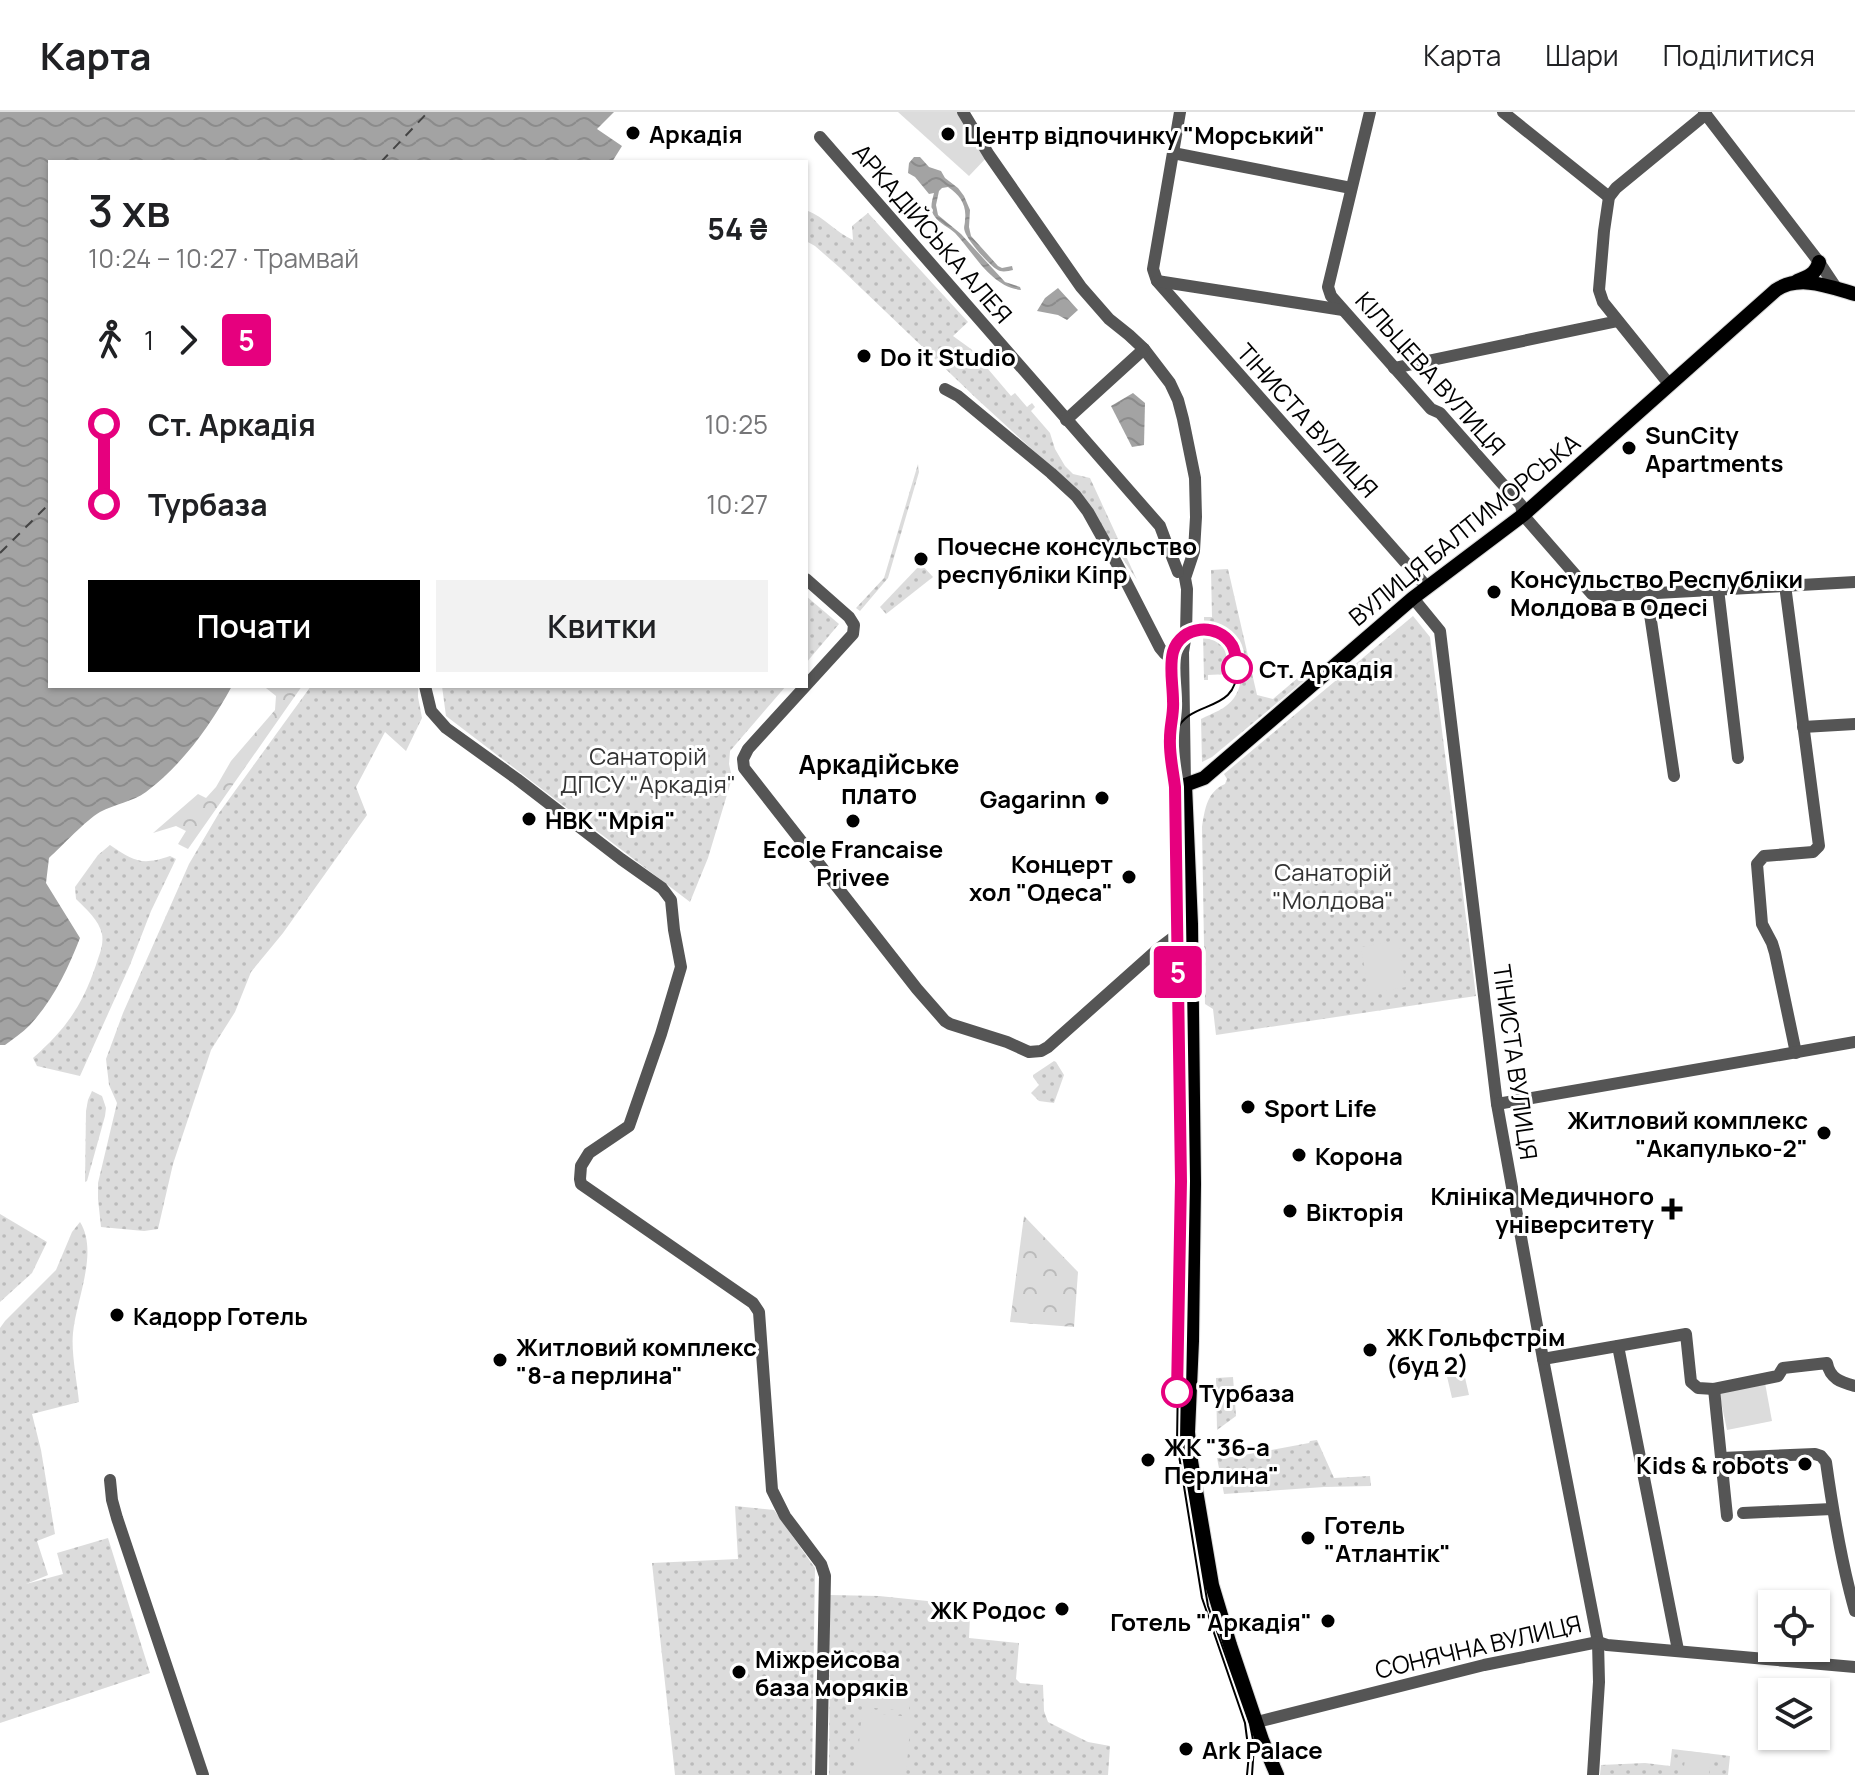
<!DOCTYPE html>
<html lang="uk">
<head>
<meta charset="utf-8">
<style>
  body { margin:0; font-family:Manrope,sans-serif; background:#f2f2f2; color:#202124; height:100vh; display:flex; flex-direction:column; font-size:30px; white-space:nowrap }
  * { box-sizing:border-box; margin:0 }
  p { font-size:26px; color:#757577 }
  .icon { flex:none; width:44px; height:44px; fill:none; stroke:currentColor; stroke-width:2; stroke-linecap:round; stroke-linejoin:round }
  .map { position:relative; flex:1; overflow:hidden }
  .details { position:absolute; left:48px; top:48px; width:760px; height:528px; display:flex; flex-direction:column; background:#fff; border-radius:0px; box-shadow:0 2px 6px #0004 }
  .details>* { flex:none }
  .badge { padding:0 16px; border-radius:6px; font-size:28px; line-height:52px }
  .fabs { position:absolute; left:1758px; top:1478px; display:grid; gap:16px }
  .fabs a { display:grid; place-items:center; width:72px; height:72px; border-radius:0px; background:#fff; box-shadow:0 2px 6px #0004; font-size:40px }
  .map>.badge { position:absolute; translate:-50% -50%; box-shadow:0 0 0 4px #fff }
  .legs { display:flex; align-items:center; gap:12px; height:88px; padding:0 40px; font-size:26px }
  .legs p { margin-inline-start:auto }
  .summary { display:flex; align-items:center; justify-content:space-between; height:136px; padding:0 40px }
  h1 { font-size:44px; font-weight:600; line-height:60px }
  .button { display:flex; gap:16px; margin-top:auto; padding:16px 40px }
  .button a { flex:1; height:92px; border-radius:0px; background:#000; color:#fff; font-size:32px; font-weight:600; line-height:92px; text-align:center }
  .button a+a { background:#f2f2f2; color:#202124 }
  ul { padding:0 40px; list-style:none }
  li { display:flex; align-items:center; gap:28px; height:80px; font-size:30px }
  li i { display:grid; place-items:center; width:12px; height:100%; margin:0 10px; background:currentColor }
  li i::after { content:''; width:20px; height:20px; margin:-10px; border:6px solid; border-radius:50%; background:#fff }
  li p { margin-inline-start:auto }
  li:first-child i { background:linear-gradient(#0000 50%,currentColor 0) }
  li:last-child i { background:linear-gradient(currentColor 50%,#0000 0) }
  header { display:flex; align-items:center; gap:48px; box-sizing:border-box; height:112px; padding:0 40px; background:#fff; border-bottom:2px solid #e0e0e0 }
  header strong { font-size:38px }
  nav { display:flex; gap:44px; margin-inline-start:auto; font-size:28px }
  .map>svg:first-child { display:block }
</style>
</head>
<body>
<header>
<strong>Карта</strong>
<nav><a>Карта</a><a>Шари</a><a>Поділитися</a></nav>
</header>
<div class="map">
<svg width="1855" height="1663" viewBox="0 0 1855 1663">
  <defs>
    <pattern id="green-dots" width="8" height="8" patternUnits="userSpaceOnUse" patternTransform="scale(2)"><rect width="8" height="8" fill="#dcdcdc"/><path d="M2 2h.1M6 6h.1" fill="none" stroke="#bbb" stroke-width="1.8" stroke-linecap="round"/></pattern>
    <pattern id="forest-crowns" width="20" height="18" patternUnits="userSpaceOnUse" patternTransform="scale(2)"><rect width="20" height="18" fill="#dcdcdc"/><path d="M2 6a3 3 0 1 1 6 0M12 15a3 3 0 1 1 6 0" fill="none" stroke="#bbb"/></pattern>
    <pattern id="water-waves" width="16" height="10" patternUnits="userSpaceOnUse" patternTransform="scale(2)"><rect width="16" height="10" fill="#a3a3a3"/><path d="M0 5q4-4 8 0t8 0" fill="none" stroke="#8b8b8b"/></pattern>
  </defs>
  <rect width="100%" height="100%" fill="#fff"/>
  <g fill="url(#green-dots)">
    <path d="M806,98C826,106 834,119 853,128L852,114L868,101L968,210L953,224L971,237L1011,284L1015,281L1027,295L1032,291L1035,295L1031,299L1050,321L1055,337L1065,354L1073,362L1090,366L1137,468L1086,392L1070,372L977,287L839,155L815,134L806,129Z"/>
    <path d="M918,352L919,360L888,466L860,499L856,496L884,466Z"/>
    <path d="M921,452L933,465L886,502L880,495Z"/>
    <path d="M1228,457L1257,583L1273,587L1313,553L1318,557L1212,645L1202,650L1201,607C1213,601 1226,597 1234,586C1241,576 1241,567 1241,555C1241,530 1228,515 1204,510V505H1212L1211,458Z"/>
    <path d="M806,484L839,512L806,551Z"/>
    <path d="M1413,504L1430,525L1476,884L1216,923L1213,897L1205,892L1202,715C1205,696 1207,680 1225,672L1227,667L1224,662Z"/>
    <path d="M1203,520C1228,525 1227,541 1228,562L1208,563V568H1204Z"/>
    <path d="M311,574H418V585L422,606L406,639L385,620L356,675L367,703L283,821L251,860L235,900L211,938L173,1052L158,1117L144,1119L101,1115L98,1087V1071L117,991L109,973L106,947L123,901L189,752L219,701Z"/>
    <path d="M442,574H786L730,639L729,652L732,666L708,746L690,790L446,604Z"/>
    <path d="M110,733C134,749 141,754 170,744L176,747L151,799L130,853L80,964L37,954L33,946C66,917 82,894 96,853C99,843 104,833 102,822C99,808 86,797 76,787L75,775L98,743Z"/>
    <path d="M1054,949L1056,950L1064,963L1054,991L1039,989L1031,981L1039,973L1033,965V963Z"/>
    <path d="M92,979L102,984L106,996L105,1004L87,1069L85,1070L86,999L88,988Z"/>
    <path d="M0,1102L47,1130L32,1161L0,1190Z"/>
    <path d="M80,1110C99,1140 76,1188 73,1221C71,1241 77,1269 79,1290L32,1302L41,1338L55,1422L37,1429L48,1463L26,1472L63,1462L57,1441L108,1426L150,1561L0,1611V1216L5,1209L56,1158L72,1120Z"/>
    <path d="M1233,1265L1236,1304L1217,1318L1216,1266Z"/>
    <path d="M1317,1328L1334,1366L1370,1364L1371,1374L1324,1375L1224,1382L1217,1346L1233,1345L1309,1331L1310,1329Z"/>
    <path d="M735,1394L774,1398L815,1456L812,1663H675L652,1451L738,1447Z"/>
    <path d="M830,1483L879,1484L937,1490L970,1505L969,1526L1019,1531L1016,1567L1020,1571L1043,1573L1044,1599L1048,1610L1088,1630L1110,1634L1108,1663H829Z"/>
    <path d="M1672,1637L1730,1644L1728,1663H1600L1601,1653L1645,1651L1670,1654Z"/>
  </g>
  <g fill="url(#forest-crowns)">
    <path d="M267,574H302L188,737L178,732L186,719L176,714L153,721L198,682L206,686L216,675L231,649L275,598L276,584L266,576Z"/>
    <path d="M1024,1104L1078,1160L1074,1215L1010,1210Z"/>
  </g>
  <g fill="#dcdcdc">
    <path d="M898,0H961L988,44L969,64Z"/>
    <path d="M1398,828L1406,875L1369,882L1361,835Z"/>
    <path d="M1463,1257L1469,1283L1452,1286L1446,1260Z"/>
    <path d="M1765,1271L1772,1309L1727,1318L1719,1280Z"/>
    <path d="M865,1573L911,1577L909,1599L863,1595Z"/>
    <path d="M862,1600L911,1605L906,1663H856Z"/>
    <path d="M1686,1639L1711,1642L1709,1663H1683Z"/>
  </g>
  <g fill="url(#water-waves)">
    <path d="M0,0H614L597,17L622,34L612,50H50V574H232C210,614 183,652 146,680C132,690 115,692 100,700C86,708 62,734 49,746L46,771L80,826C68,857 53,888 30,913C22,921 13,927 5,933H0Z"/>
    <path d="M914,45H920L929,55L941,59L945,66L958,76L964,84L970,98L969,115L971,124L998,154L1002,156L1012,154L1013,158C1009,159 1004,160 1000,159C992,157 968,129 965,120C963,114 965,114 965,108C967,93 960,83 948,75L942,76L939,79L936,93L938,103L961,122L1005,170L1020,175L1021,178C991,175 974,141 955,121C949,115 940,112 935,105C929,98 932,89 934,81L929,82L915,65L908,61L909,51Z"/>
    <path d="M1058,176L1078,198L1067,208L1058,203L1037,199L1045,186Z"/>
    <path d="M1133,281L1145,291L1144,333L1132,335L1111,294Z"/>
  </g>
  <g fill="none" stroke-linecap="round" stroke-linejoin="round">
    <g stroke="#444" stroke-width="2" stroke-dasharray="10 8" stroke-linecap="butt">
      <path d="M381,50L428,0"/>
      <path d="M0,441L50,391"/>
    </g>
    <defs>
      <g id="major">
        <path d="M1797,169C1808,165 1816,162 1819,150"/>
        <path d="M1277,1663L1262,1628L1230,1533L1212,1473L1190,1343L1188,1320L1192,1229L1194,1072L1191,812L1185,673L1204,666L1413,486L1523,403L1776,178C1800,162 1830,175 1855,182"/>
      </g>
    </defs>
    <use href="#major" stroke="#dbdbdb" stroke-width="16"/>
    <g stroke="#555" stroke-width="12">
      <path d="M963,0L989,43L1081,175L1109,207L1129,223L1144,237L1170,271L1178,288L1183,307L1195,366L1196,405L1194,439L1185,466L1187,477L1186,522L1183,540L1185,673"/>
      <path d="M1180,0L1153,157L1157,169L1427,475"/>
      <path d="M1370,0L1328,175L1331,184L1431,297L1440,301L1521,393L1523,403L1592,482L1602,484L1855,470"/>
      <path d="M1503,0L1609,85"/>
      <path d="M1704,0L1819,150L1837,177"/>
      <path d="M820,25L1160,414L1166,430"/>
      <path d="M1173,41L1351,76"/>
      <path d="M1157,169L1343,198"/>
      <path d="M1394,256L1618,209"/>
      <path d="M1669,272L1603,190L1599,178L1604,119L1609,85L1616,76L1706,2"/>
      <path d="M945,277L958,284L1051,361L1076,384L1088,400L1117,452L1160,536L1165,542L1183,548"/>
      <path d="M1066,308L1144,237"/>
      <path d="M1169,437L1178,460"/>
      <path d="M806,467L849,505L854,513L853,522L748,637L743,647L744,656L917,877L945,909L950,912L1007,930L1029,940L1041,939L1048,935L1158,837L1191,812"/>
      <path d="M1785,473L1819,734L1813,740L1764,744L1757,752L1762,812L1772,831L1775,841L1796,941"/>
      <path d="M1718,477L1738,646"/>
      <path d="M1647,482L1674,664"/>
      <path d="M1413,486L1440,519L1497,992L1543,1247L1598,1530L1599,1570L1593,1663"/>
      <path d="M425,574L431,599L446,616L517,667L621,747L662,776L671,788L674,818L681,855L661,922L629,1014L589,1041L581,1054L580,1067L581,1072L753,1191L759,1200L772,1378L785,1404L821,1452L825,1464L821,1663"/>
      <path d="M1803,615L1855,612"/>
      <path d="M1497,992L1855,930"/>
      <path d="M1618,1234L1678,1538"/>
      <path d="M1543,1247L1686,1222L1691,1270L1698,1276L1714,1277L1778,1264L1783,1256L1827,1251C1830,1267 1841,1270 1855,1274"/>
      <path d="M1714,1277L1727,1404"/>
      <path d="M1722,1346L1815,1342L1821,1344L1826,1350C1833,1400 1841,1450 1855,1499"/>
      <path d="M110,1368L112,1388L117,1406L203,1663"/>
      <path d="M1743,1401L1832,1397"/>
      <path d="M1257,1610L1484,1553L1598,1530L1607,1533L1855,1555"/>
    </g>
    <use href="#major" stroke="#000" stroke-width="14"/>
    <path stroke="#000" stroke-width="2" d="M1247,1663L1249,1642L1245,1611L1202,1486L1177,1331L1181,1069L1175,675C1173,658 1169,643 1170,626C1170,615 1173,605 1173,595C1174,575 1165,546 1179,529C1187,519 1200,515 1212,518C1221,520 1227,525 1232,532C1236,540 1236,547 1237,556C1238,602 1190,587 1177,618C1170,636 1178,655 1179,673L1185,1070L1181,1331L1208,1494L1250,1612L1254,1633L1252,1663"/>
  </g>
  <g fill="none" stroke-linecap="round" stroke-linejoin="round">
    <defs>
      <path id="line-1" d="M1177,1280L1181,1069L1175,675C1173,658 1169,642 1170,626C1170,613 1174,601 1173,589C1173,573 1169,555 1173,540C1181,513 1218,510 1232,533C1236,540 1236,548 1237,556"/>
    </defs>
    <use href="#line-1" stroke="#fff" stroke-width="18"/>
    <use href="#line-1" stroke="#e6007e" stroke-width="12"/>
  </g>
  <g fill="#000" stroke="#fff" stroke-width="3">
    <circle cx="633" cy="21" r="8"/>
    <circle cx="948" cy="22" r="8"/>
    <circle cx="864" cy="244" r="8"/>
    <circle cx="1629" cy="336" r="8"/>
    <circle cx="921" cy="447" r="8"/>
    <circle cx="1494" cy="480" r="8"/>
    <circle cx="1102" cy="686" r="8"/>
    <circle cx="529" cy="707" r="8"/>
    <circle cx="853" cy="709" r="8"/>
    <circle cx="1129" cy="765" r="8"/>
    <circle cx="1248" cy="995" r="8"/>
    <circle cx="1824" cy="1021" r="8"/>
    <circle cx="1299" cy="1043" r="8"/>
    <path d="M1668 1085h8v8h8v8h-8v8h-8v-8h-8v-8h8z"/>
    <circle cx="1290" cy="1099" r="8"/>
    <circle cx="117" cy="1203" r="8"/>
    <circle cx="1370" cy="1238" r="8"/>
    <circle cx="500" cy="1248" r="8"/>
    <circle cx="1148" cy="1348" r="8"/>
    <circle cx="1805" cy="1352" r="8"/>
    <circle cx="1308" cy="1426" r="8"/>
    <circle cx="1062" cy="1497" r="8"/>
    <circle cx="1328" cy="1509" r="8"/>
    <circle cx="739" cy="1560" r="8"/>
    <circle cx="1186" cy="1637" r="8"/>
  </g>
  <g fill="#fff" stroke="#e6007e" stroke-width="4">
    <circle cx="1237" cy="556" r="14"/>
    <circle cx="1177" cy="1280" r="14"/>
  </g>
  <g text-anchor="middle" dominant-baseline="central" stroke-width="6" stroke-linejoin="round" paint-order="stroke">
    <g font-size="24" font-weight="bold" fill="#000" stroke="#fff" text-anchor="start">
      <text x="649" y="21">Аркадія</text>
      <text x="964" y="22">Центр відпочинку "Морський"</text>
      <text x="880" y="244">Do it Studio</text>
      <text x="1645" y="322">SunCity<tspan x="1645" dy="28">Apartments</tspan></text>
      <text x="937" y="433">Почесне консульство<tspan x="937" dy="28">республіки Кіпр</tspan></text>
      <text x="1510" y="466">Консульство Республіки<tspan x="1510" dy="28">Молдова в Одесі</tspan></text>
      <text x="1086" y="686" text-anchor="end">Gagarinn</text>
      <text x="545" y="707">НВК "Мрія"</text>
      <text x="853" y="736" text-anchor="middle">Ecole Francaise<tspan x="853" dy="28">Privee</tspan></text>
      <text x="1113" y="751" text-anchor="end">Концерт<tspan x="1113" dy="28">хол "Одеса"</tspan></text>
      <text x="1264" y="995">Sport Life</text>
      <text x="1808" y="1007" text-anchor="end">Житловий комплекс<tspan x="1808" dy="28">"Акапулько-2"</tspan></text>
      <text x="1315" y="1043">Корона</text>
      <text x="1654" y="1083" text-anchor="end">Клініка Медичного<tspan x="1654" dy="28">університету</tspan></text>
      <text x="1306" y="1099">Вікторія</text>
      <text x="133" y="1203">Кадорр Готель</text>
      <text x="1386" y="1224">ЖК Гольфстрім<tspan x="1386" dy="28">(буд 2)</tspan></text>
      <text x="516" y="1234">Житловий комплекс<tspan x="516" dy="28">"8-а перлина"</tspan></text>
      <text x="1164" y="1334">ЖК "36-а<tspan x="1164" dy="28">Перлина"</tspan></text>
      <text x="1789" y="1352" text-anchor="end">Kids &amp; robots</text>
      <text x="1324" y="1412">Готель<tspan x="1324" dy="28">"Атлантік"</tspan></text>
      <text x="1046" y="1497" text-anchor="end">ЖК Родос</text>
      <text x="1312" y="1509" text-anchor="end">Готель "Аркадія"</text>
      <text x="755" y="1546">Міжрейсова<tspan x="755" dy="28">база моряків</tspan></text>
      <text x="1202" y="1637">Ark Palace</text>
    </g>
    <g font-size="24" fill="#000" stroke="#fff">
      <text transform="translate(933 121) rotate(49)">АРКАДІЙСЬКА АЛЕЯ</text>
      <text transform="translate(1431 261) rotate(48)">КІЛЬЦЕВА ВУЛИЦЯ</text>
      <text transform="translate(1308 308) rotate(48)">ТІНИСТА ВУЛИЦЯ</text>
      <text transform="translate(1464 417) rotate(-39)">ВУЛИЦЯ БАЛТИМОРСЬКА</text>
      <text transform="translate(1516 950) rotate(82)">ТІНИСТА ВУЛИЦЯ</text>
      <text transform="translate(1478 1534) rotate(-13)">СОНЯЧНА ВУЛИЦЯ</text>
    </g>
    <g font-size="24" font-weight="bold" fill="#000" stroke="#fff" text-anchor="start">
      <text x="1259" y="556">Ст. Аркадія</text>
      <text x="1199" y="1280">Турбаза</text>
    </g>
    <g font-size="24" fill="#333" stroke="#fff">
      <text x="648" y="643">Санаторій<tspan x="648" dy="28">ДПСУ "Аркадія"</tspan></text>
      <text x="1333" y="759">Санаторій<tspan x="1333" dy="28">"Молдова"</tspan></text>
    </g>
    <g font-size="26" font-weight="bold" fill="#000" stroke="#fff">
      <text x="879" y="652">Аркадійське<tspan x="879" dy="30">плато</tspan></text>
    </g>
  </g>
</svg>
<div class="fabs">
<a><svg class="icon" aria-label="locate" viewBox="0 0 24 24"><circle cx="12" cy="12" r="6"/><path d="M12 2v4M12 18v4M2 12h4M18 12h4"/></svg></a>
<a><svg class="icon" aria-label="layers" viewBox="0 0 24 24"><path d="M12 4l9 5-9 5-9-5zM3 14l9 5 9-5"/></svg></a>
</div>
<b class="badge" style="left:1178px;top:860px;background:#e6007e;color:#fff">5</b>
<section class="details">
<div class="summary"><div><h1>3 хв</h1><p>10:24 – 10:27 · Трамвай</p></div><b>54 ₴</b></div>
<div class="legs"><svg class="icon" aria-label="walk" viewBox="0 0 24 24"><circle cx="13" cy="4" r="2"/><path d="M13 8l-2 6 4 7M11 14l-3 7M7 12l3-4h3l4 4"/></svg>1<svg class="icon" aria-label="forward" viewBox="0 0 24 24"><path d="M9 5l7 7-7 7"/></svg><b class="badge" style="background:#e6007e;color:#fff">5</b></div>
<ul>
<li><i style="color:#e6007e"></i><b>Ст. Аркадія</b><p>10:25</p></li>
<li><i style="color:#e6007e"></i><b>Турбаза</b><p>10:27</p></li>
</ul>
<div class="button"><a>Почати</a><a>Квитки</a></div>
</section>
</div>
</body>
</html>
